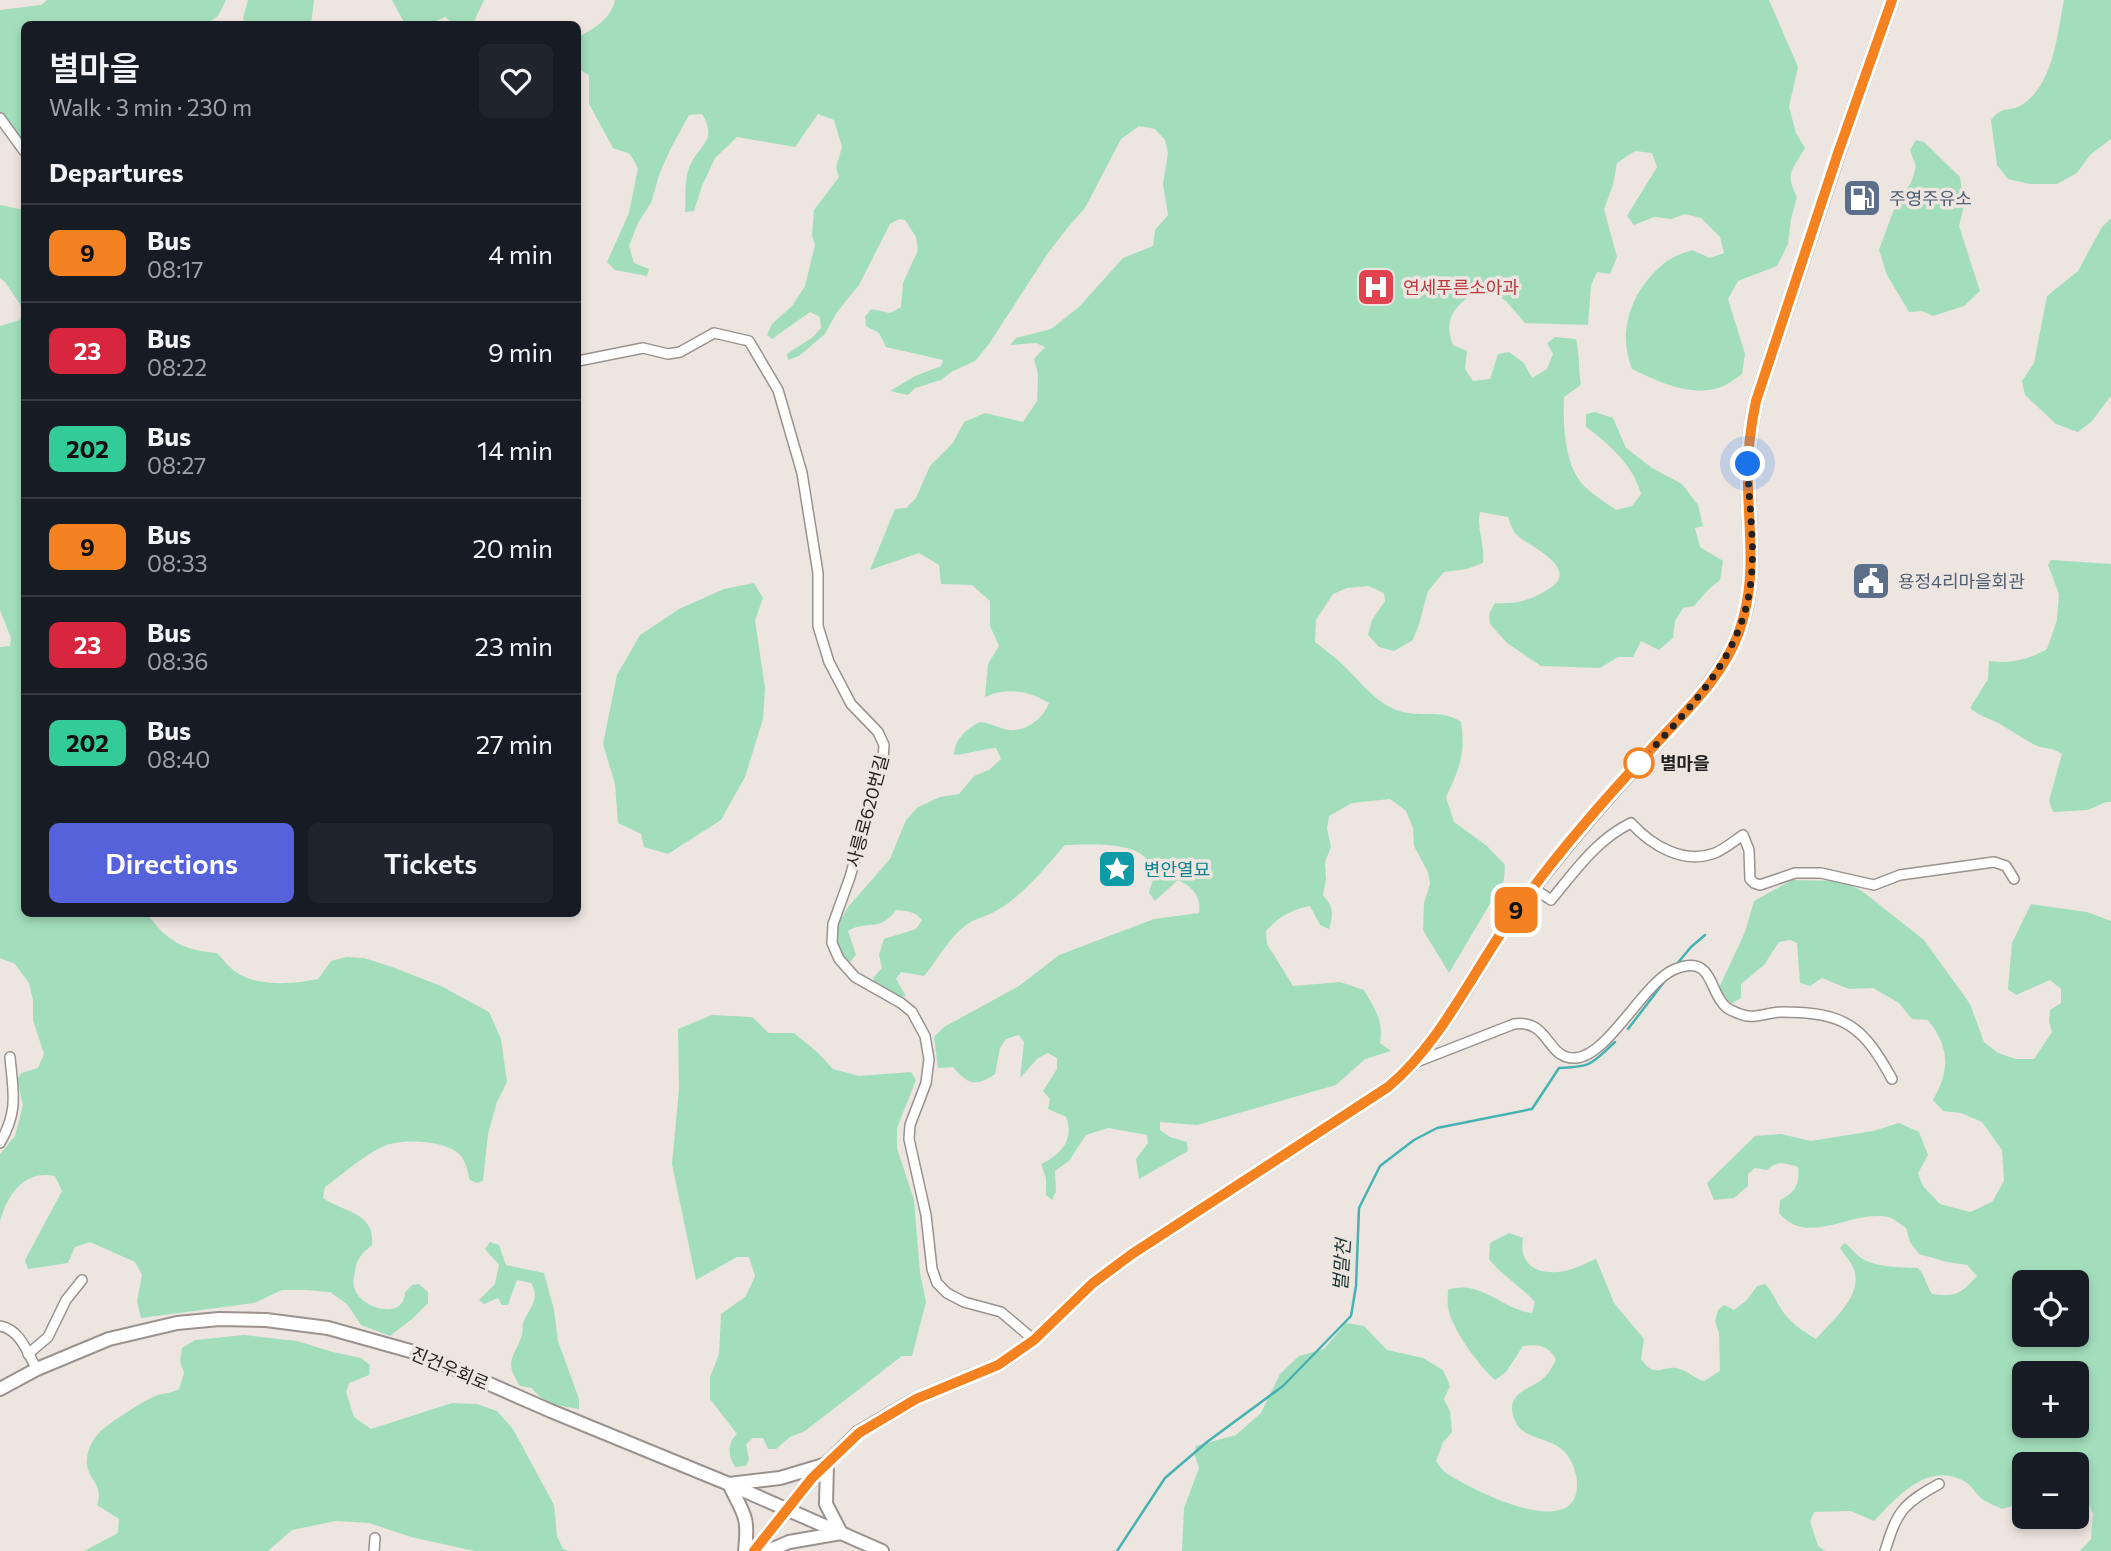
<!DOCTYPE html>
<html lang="en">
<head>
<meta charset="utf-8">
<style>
  body { margin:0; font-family:Commissioner,"Noto Sans KR",sans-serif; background:#20242c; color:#f1f3f6; height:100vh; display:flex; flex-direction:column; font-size:26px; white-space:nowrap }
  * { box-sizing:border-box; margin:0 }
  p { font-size:23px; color:#9ea1a6 }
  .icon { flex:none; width:38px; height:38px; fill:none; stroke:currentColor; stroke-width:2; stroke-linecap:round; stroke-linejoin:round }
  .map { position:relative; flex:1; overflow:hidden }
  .details { position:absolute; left:21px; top:21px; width:560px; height:896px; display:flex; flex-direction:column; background:#171b24; border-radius:10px; box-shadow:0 4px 10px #0003 }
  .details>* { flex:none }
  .badge { padding:0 14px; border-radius:10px; font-size:24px; line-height:46px }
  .controls { position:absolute; left:2012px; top:1270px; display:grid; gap:14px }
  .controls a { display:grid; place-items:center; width:77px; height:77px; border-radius:10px; background:#171b24; box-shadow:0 4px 10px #0003; font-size:35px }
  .you { position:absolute; width:35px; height:35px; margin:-18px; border:5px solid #fff; border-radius:50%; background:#1a73e8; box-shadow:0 0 0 10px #1a73e833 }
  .map>.badge { position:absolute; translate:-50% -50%; box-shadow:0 0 0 4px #fff }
  h2 { padding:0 28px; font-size:26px; line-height:63px }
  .round { display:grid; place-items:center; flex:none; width:74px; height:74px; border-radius:10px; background:#20242c }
  .headline { display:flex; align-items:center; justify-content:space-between; height:119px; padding:0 28px }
  h1 { font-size:33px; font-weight:600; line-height:52px }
  .cta { display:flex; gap:14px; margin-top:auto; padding:14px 28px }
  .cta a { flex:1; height:80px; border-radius:10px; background:#5662d9; color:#fff; font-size:28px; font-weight:600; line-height:80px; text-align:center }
  .cta a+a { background:#20242c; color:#f1f3f6 }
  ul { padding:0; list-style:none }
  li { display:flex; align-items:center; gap:21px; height:98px; padding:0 28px; border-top:2px solid #363941 }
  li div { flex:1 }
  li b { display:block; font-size:26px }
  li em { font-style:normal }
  li .badge { min-width:77px; font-weight:700; text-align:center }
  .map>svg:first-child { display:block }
</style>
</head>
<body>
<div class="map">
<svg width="2111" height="1551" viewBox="0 0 2111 1551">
  <rect width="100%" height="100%" fill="#ede5e0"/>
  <g fill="#a3debc" fill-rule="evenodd">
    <path d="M47,0H226L218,16L206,24H24V147L0,115V10L41,5Z"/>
    <path d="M248,0H314L311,24H246L243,18Z"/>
    <path d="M392,0H484L473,24H454L445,17L429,24H405Z"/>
    <path d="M615,0H1769L1798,67L1789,107L1796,133L1805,148C1793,170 1784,172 1797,197L1791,219L1788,244L1777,266L1738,281L1728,299L1745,354L1742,374C1735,379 1726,386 1718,388C1688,397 1658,381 1632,369C1616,329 1633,287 1667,261C1674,256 1684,253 1692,250L1710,258L1724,253L1720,237L1701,218L1685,214L1671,219L1654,217L1634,225L1627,216L1657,167L1652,153L1635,151L1617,163L1613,185L1604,209L1617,257L1610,274L1597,272L1591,285L1588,325L1525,323L1506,301L1485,289C1460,299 1441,316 1453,345L1467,351L1465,369L1473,381L1490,379L1498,354L1509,352L1524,363L1532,378L1547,369L1553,354L1547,343L1555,337L1576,339C1580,355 1578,369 1581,385L1564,397C1563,425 1564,466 1585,487C1594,495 1606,503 1616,510L1632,506L1641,494C1634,466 1608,443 1586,427V414L1595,412L1613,418L1626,448L1652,468L1682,484L1698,505L1703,526L1695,528L1700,547L1723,561L1720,580L1708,590L1694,606L1683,608L1675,621L1673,638L1659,650L1641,641L1633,657H1618L1600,668L1541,666L1507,643L1490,624L1489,614L1495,603C1516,604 1529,601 1547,590C1585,568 1526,546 1515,533C1512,529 1510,522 1508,517L1480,512C1476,527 1485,544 1483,563L1467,569L1444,572L1428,591L1419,624L1413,640L1394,651L1379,647L1368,635L1372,620L1385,601L1384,593L1368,586L1347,588L1333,594L1316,620L1315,642C1325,650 1335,657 1344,666C1362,683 1378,706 1403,712C1423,717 1443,709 1461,722C1466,753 1459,770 1446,797L1454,822L1487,846L1505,865L1504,880L1449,973L1423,930L1424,903L1430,884L1428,872L1414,846L1413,828L1406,811L1390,799L1352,803L1329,816L1327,828L1331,847L1325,862L1326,880L1323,895C1333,907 1334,913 1329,929L1320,925L1310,906C1293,909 1278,917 1266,931L1267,944L1293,986L1340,982L1364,990C1375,1010 1384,1020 1380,1043L1391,1051L1365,1059L1336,1085L1197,1125L1160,1122V1130L1170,1137L1187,1142L1188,1151L1139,1179L1136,1159L1148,1143L1147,1135L1108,1128L1086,1135L1069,1161L1055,1171L1056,1191L1052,1200L1046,1195V1178L1041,1164C1060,1155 1075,1140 1066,1117L1048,1109L1050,1099L1043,1091L1057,1069V1058L1048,1053L1038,1058L1020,1078L1024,1042L1019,1035L1006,1039L1000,1048L995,1074C976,1087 968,1085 953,1067L938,1068L934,1037L944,1027L1019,986L1059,955L1154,919L1199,913C1201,896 1193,887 1178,880L1155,901L1149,893C1150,888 1153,882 1153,877C1154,838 1090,845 1065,845C1044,869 1023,896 994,912C985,917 973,919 965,926C948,938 938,960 924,976L901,972L896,979L906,996L894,997L876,988L873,978L882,968L879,955L884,939L916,929L922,920L916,914L907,911L896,910C879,933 869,919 848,931L856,955L850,962L838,950L834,941L835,929L848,907L890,859L906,820L918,807L940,797L959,794L974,776L989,770L1001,759L996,748C981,749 969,754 954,755C955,739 966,729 980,722C990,723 999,728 1008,730C1026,732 1043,719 1049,703C1029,691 1007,687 985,697L988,664L999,646L990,626V601L972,585L941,584L939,565L919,553L870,570L895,509L906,508L916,498L930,466L953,443L964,422L985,413L1023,422L1037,401L1038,374L1034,359L1045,347L1036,343L1010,345L1016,338L1051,329L1079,307L1123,258L1153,246L1155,230L1168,215L1163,184L1168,153L1165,140L1155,129L1139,126L1121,139L1085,208L1069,226L1048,253L989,344L975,361L951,372L941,380L915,388L908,395L890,391L915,376L941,366L943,360L886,347L879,333L866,326L865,317L871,309L890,313L901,307L903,283L918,250L916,237L905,220L899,219L890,224L859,285L837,312L825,334L799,356L788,360L787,354L813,337L821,328L820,317L810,312L772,339L767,335L772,324L792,306L805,286L815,245L812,235L814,210L839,177L836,168L842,147L834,120L818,114L795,147L737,137L715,158L702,186L694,211L685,212C686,199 684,181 689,168C697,145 719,142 702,114L689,115L672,146L660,172L651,203L638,223L629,246L634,263L649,269L647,276L615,270L607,262L629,213L638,168L630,154L613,148L589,104V75L578,69V37C594,29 611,19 615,0Z"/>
    <path d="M2064,0H2111V139L2090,155L2077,173L2057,184H2030L2008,179L1997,165L1991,120C2003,104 2011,113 2023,104C2054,83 2057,34 2064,0Z"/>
    <path d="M1916,140L1924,142L1960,177L1964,206L1959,226L1980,291L1964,306L1933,316L1922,311L1909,312L1887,275L1879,250L1897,201L1911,183L1916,167L1910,150Z"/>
    <path d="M0,205L24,210V914H147C168,942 183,950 217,953C222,958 227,965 232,969C254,988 293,984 318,979L331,961L347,957L364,958L392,967L441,986L489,1012L501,1039L507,1082L497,1102L488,1134L483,1181L477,1183L470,1180C468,1173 466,1161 460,1155C446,1140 400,1138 382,1147C364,1155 342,1175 325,1187L323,1198C345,1213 375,1212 372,1245C362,1253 357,1258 355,1271C354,1276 353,1283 354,1287C359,1309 405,1321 405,1292L412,1285L419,1284L428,1292V1303L412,1319L390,1336L361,1325L347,1304L330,1292L305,1290H282L254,1303L141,1318L137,1301L142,1275L135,1262L90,1242L75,1247L68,1263L28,1269L25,1260L62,1191L55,1176C24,1170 8,1194 0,1221V1154L15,1136L23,1105L17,1080L21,1073L38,1068L44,1054L33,1020V1000L29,983L15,964L0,958V647L10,646L11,638L0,610V326L20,320L24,310L5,282L0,278Z"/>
    <path d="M2111,218V396L2091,422L2078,432L2056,424L2025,395L2022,381L2034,363L2047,296L2078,271L2102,227Z"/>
    <path d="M2051,560L2111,564V802H2106L2088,810L2053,812L2049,801L2062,754C2050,746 2046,750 2035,745C2023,739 2012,731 2000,724C1989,718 1981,717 1970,708L1988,679L1989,661C2011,664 2027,660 2047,649L2057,620L2059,594L2048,565Z"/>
    <path d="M754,583L763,598L755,620L765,688L763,719L745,777L721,820L668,854L644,847L641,834L618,823L615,784L603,744L617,675L640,635L679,609L724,589Z"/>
    <path d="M1792,880L1842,881L1862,891L1924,940L1970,1004L1984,1042L1998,1053L2016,1059H2034L2052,1032L2049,1022L2050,1010L2061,1003V989L2050,980L2016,995L2008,989L2012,943L2031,904L2087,912L2111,921V1551H2080L2091,1539L2093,1514L2084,1492L2077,1483V1465H2025V1495L2015,1505L2002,1509C1996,1506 1988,1503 1982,1499C1975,1493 1971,1484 1962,1480C1926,1462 1896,1498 1874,1521L1851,1511L1814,1512L1810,1521L1818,1546L1825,1551H1182L1184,1508L1199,1468L1194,1453L1196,1446L1236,1435L1261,1413L1280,1374L1299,1356L1324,1349L1346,1323L1364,1326L1387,1350L1423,1358L1443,1370L1450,1386L1444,1399L1450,1411L1452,1432L1443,1442L1436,1461C1439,1465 1442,1470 1446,1473C1467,1487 1564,1538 1576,1494C1578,1485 1577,1477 1574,1468C1561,1429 1521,1448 1513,1415C1507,1394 1528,1389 1540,1381C1548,1375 1552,1368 1556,1359C1548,1345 1538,1344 1523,1346L1506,1372L1495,1380C1479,1366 1451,1328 1448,1307C1447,1302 1448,1296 1448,1290C1480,1279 1501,1309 1532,1313L1535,1302C1521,1286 1502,1276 1489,1259L1490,1243L1509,1233L1523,1238C1518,1266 1539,1276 1565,1271C1575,1269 1586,1263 1596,1259L1614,1303L1644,1339L1641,1359C1656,1381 1663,1363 1680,1369C1690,1372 1694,1379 1704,1381L1720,1371L1719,1333L1715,1321L1718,1310L1724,1305L1734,1310L1747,1300L1757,1286L1765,1284C1773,1292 1775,1300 1781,1309C1790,1322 1802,1331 1816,1339C1832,1320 1865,1295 1853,1267C1850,1261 1844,1254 1840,1248L1844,1243C1851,1247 1854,1253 1861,1258C1877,1268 1900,1267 1918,1268C1925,1275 1926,1285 1932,1294C1956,1297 1961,1294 1977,1276L1967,1265L1947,1262L1919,1254L1910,1242L1906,1228C1901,1225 1894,1218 1888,1217C1852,1209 1807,1248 1779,1213L1780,1200C1795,1192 1800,1185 1798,1167C1785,1163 1778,1160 1767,1170L1755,1168L1748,1174V1186L1734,1198L1714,1200L1707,1183L1755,1136L1781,1134L1811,1141L1873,1131L1899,1123L1919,1132L1928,1155L1918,1173L1923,1186L1940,1204L1970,1212L1992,1202L2004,1181L2002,1150L1982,1122L1961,1113L1943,1111L1933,1100C1950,1070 1950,1048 1928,1020L1912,1019L1899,1003L1873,988L1849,989L1822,978L1810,986L1800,983L1797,943L1790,940L1779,942L1764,965L1741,984V998L1731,1004L1719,988L1745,932L1754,901ZM2025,1283H2077V1335H2025ZM2025,1374H2077V1426H2025Z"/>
    <path d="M712,1015L752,1017L769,1033H794L817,1052L833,1069L859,1076L911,1072L916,1080L897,1128V1148L914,1200L920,1273L926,1302L912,1356H902L805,1431L790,1437L776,1449H768L763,1438H753L746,1444L749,1459L746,1466L735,1467C728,1456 727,1443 737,1434L710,1399V1377L719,1354L721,1314L746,1296L755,1276L749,1257H737L696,1280L672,1164L679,1089L678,1029Z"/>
    <path d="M490,1242L499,1245L506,1265L544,1273L554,1310L558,1341L579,1399V1409C562,1407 541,1402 532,1388L520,1386C503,1360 514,1359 522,1335C523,1331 522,1327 523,1323C529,1308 541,1299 531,1283L517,1280L508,1305H502L498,1298L484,1304L479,1300L495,1284L499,1265L485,1249Z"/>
    <path d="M244,1335L297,1341L333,1352L361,1358L370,1365L369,1375L349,1383L346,1392L354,1417L371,1429L452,1403L477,1404L497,1411L513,1429L554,1505L557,1536L563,1549L569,1551H474L411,1537L369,1523L336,1521L292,1530L268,1551H84L118,1533L119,1519L97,1505C104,1484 89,1482 87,1464C86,1454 91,1441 98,1434C104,1426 142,1402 153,1397C161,1393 170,1394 179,1389L184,1373L180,1361L182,1348L195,1340Z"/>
  </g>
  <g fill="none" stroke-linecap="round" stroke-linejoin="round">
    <g stroke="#46b2b2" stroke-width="2.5">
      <path d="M1676,965L1691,947L1705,935"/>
      <path d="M1628,1029L1664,982"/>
      <path d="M1117,1551L1165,1478L1207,1442L1283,1386L1351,1316L1356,1286L1359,1208L1380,1166L1414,1140L1437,1128L1532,1109L1559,1068C1593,1067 1591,1064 1615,1042"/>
    </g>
    <defs>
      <g id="street">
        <path d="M0,118L24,151"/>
        <path d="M578,361L643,348L668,354L680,352L714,333L749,341L778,390L802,473L818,573V626L829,662L851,704L878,732L884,745L883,761L850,877L833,924L832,943L839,959L855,977L901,1003L912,1012L925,1036L929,1059L926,1083L910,1125L909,1139L926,1215L932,1269L937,1283L947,1293L964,1302L1001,1312L1034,1340"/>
        <path d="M1533,888L1551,900C1576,870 1596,840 1631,823C1651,845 1683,865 1715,853C1725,849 1734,841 1743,835L1749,850L1750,879L1754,883L1760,885L1795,873H1821L1874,885L1900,875L1994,862L2006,866L2014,879"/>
        <path d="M1414,1063L1514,1024C1550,1019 1546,1059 1575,1058C1607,1057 1643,984 1673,970C1714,952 1708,992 1726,1007C1729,1010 1735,1012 1740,1014C1754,1020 1768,1012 1782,1012C1845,1012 1863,1026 1892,1079"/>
        <path d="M0,1143C19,1110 13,1092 10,1057"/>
        <path d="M0,1326C21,1330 27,1353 37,1369"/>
        <path d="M28,1354L48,1337L66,1300L82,1280"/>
        <path d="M374,1551L375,1538"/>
        <path d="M1885,1551C1897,1512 1902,1504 1939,1484"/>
      </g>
      <g id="secondary">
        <path d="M0,1389L37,1369L109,1339L177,1323L219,1319L266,1320L328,1328L421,1354L551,1411L729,1484L882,1551"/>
        <path d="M745,1551C749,1515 744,1515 729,1484L780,1478L827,1464L826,1504L841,1533L789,1542L768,1551"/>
        <path d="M754,1551L812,1478L858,1433L916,1399L998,1365L1034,1340L1093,1283L1132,1254L1388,1087C1442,1042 1472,973 1512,917C1557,853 1612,792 1665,734C1694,703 1724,672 1739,632C1757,583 1749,536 1748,485C1747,457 1750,429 1756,401L1844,136L1892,0"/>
      </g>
    </defs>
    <use href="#street" stroke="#99928e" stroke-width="12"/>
    <use href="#secondary" stroke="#99928e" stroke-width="16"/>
    <use href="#street" stroke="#fff" stroke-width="9"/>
    <use href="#secondary" stroke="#fff" stroke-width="12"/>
  </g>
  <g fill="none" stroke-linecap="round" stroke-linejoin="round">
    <defs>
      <path id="line" d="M754,1551L812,1478L859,1433L916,1399L998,1365L1034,1340L1093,1283L1132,1254L1388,1087C1441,1043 1472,973 1512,917C1556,853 1612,791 1665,734C1694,703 1724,673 1739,632C1757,581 1749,538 1748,485C1747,457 1750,429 1756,401L1838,153L1892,0"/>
    </defs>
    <use href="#line" stroke="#fff" stroke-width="16"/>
    <use href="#line" stroke="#f58220" stroke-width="10"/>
    <path stroke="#242220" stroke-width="7" stroke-dasharray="0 12.6" d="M1639,763C1693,705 1749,650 1752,567C1754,533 1748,498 1748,464"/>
  </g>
  <defs>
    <symbol id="fuel-square" viewBox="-11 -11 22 22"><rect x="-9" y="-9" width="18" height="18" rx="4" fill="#5c6f8a" stroke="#ede5e0"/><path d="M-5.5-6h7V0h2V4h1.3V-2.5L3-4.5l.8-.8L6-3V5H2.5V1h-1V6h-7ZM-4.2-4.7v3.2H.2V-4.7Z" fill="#fff"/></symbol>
    <symbol id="hospital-square" viewBox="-11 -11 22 22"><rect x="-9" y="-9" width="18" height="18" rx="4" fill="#e0444e" stroke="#ede5e0"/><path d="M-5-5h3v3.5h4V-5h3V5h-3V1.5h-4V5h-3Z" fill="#fff"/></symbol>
    <symbol id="civic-square" viewBox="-11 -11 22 22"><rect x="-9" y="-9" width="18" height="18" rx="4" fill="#5c6f8a" stroke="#ede5e0"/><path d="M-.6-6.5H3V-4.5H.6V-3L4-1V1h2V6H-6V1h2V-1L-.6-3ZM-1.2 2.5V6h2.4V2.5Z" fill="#fff"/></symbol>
    <symbol id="sight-square" viewBox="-11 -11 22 22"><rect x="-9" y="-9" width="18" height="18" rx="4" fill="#0f9aa8" stroke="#ede5e0"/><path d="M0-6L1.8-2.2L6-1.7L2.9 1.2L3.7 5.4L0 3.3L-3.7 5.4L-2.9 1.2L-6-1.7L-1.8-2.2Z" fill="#fff"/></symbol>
  </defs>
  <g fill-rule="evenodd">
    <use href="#fuel-square" x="1840" y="176" width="44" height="44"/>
    <use href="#hospital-square" x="1354" y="265" width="44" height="44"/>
    <use href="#civic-square" x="1849" y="559" width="44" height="44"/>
    <use href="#sight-square" x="1095" y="847" width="44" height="44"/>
  </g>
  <circle fill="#fff" stroke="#f58220" stroke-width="3.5" cx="1639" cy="763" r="14"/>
  <g text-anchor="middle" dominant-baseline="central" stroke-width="7" stroke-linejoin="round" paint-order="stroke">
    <g font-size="18" fill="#4e5e75" stroke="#ede5e0" text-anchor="start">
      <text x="1889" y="198">주영주유소</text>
      <text x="1898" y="581">용정4리마을회관</text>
    </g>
    <g font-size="18" fill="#be3a42" stroke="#ede5e0" text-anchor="start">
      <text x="1403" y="287">연세푸른소아과</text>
    </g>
    <g font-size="18" font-weight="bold" fill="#242220" stroke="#ede5e0" text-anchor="start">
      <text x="1660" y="763">별마을</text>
    </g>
    <g font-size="18" fill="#242220" stroke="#ede5e0">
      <text transform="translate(867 811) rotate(-75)">사릉로620번길</text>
      <text transform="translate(450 1368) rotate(23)">진건우회로</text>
    </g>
    <g font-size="18" fill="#0d838f" stroke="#ede5e0" text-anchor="start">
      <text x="1144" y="869">변안열묘</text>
    </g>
    <g font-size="19" font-style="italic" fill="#1e3737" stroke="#ede5e0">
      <text transform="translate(1341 1265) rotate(-86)">벌말천</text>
    </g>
  </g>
</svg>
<div class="controls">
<a><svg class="icon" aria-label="locate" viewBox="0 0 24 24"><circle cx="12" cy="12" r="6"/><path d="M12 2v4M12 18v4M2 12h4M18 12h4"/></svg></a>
<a>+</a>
<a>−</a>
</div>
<div class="you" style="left:1748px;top:464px"></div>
<b class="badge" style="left:1516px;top:910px;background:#f58220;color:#111">9</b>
<section class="details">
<div class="headline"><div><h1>별마을</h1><p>Walk · 3 min · 230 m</p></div><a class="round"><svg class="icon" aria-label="heart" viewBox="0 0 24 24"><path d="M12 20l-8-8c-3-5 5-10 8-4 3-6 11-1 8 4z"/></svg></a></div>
<h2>Departures</h2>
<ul>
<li><span class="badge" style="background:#f58220;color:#111">9</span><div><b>Bus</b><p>08:17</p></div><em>4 min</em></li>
<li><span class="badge" style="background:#d7263d;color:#fff">23</span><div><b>Bus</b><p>08:22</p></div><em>9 min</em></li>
<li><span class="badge" style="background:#3c9;color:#111">202</span><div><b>Bus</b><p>08:27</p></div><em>14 min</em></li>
<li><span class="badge" style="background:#f58220;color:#111">9</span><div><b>Bus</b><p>08:33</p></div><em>20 min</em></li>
<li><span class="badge" style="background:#d7263d;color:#fff">23</span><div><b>Bus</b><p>08:36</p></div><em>23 min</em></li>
<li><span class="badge" style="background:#3c9;color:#111">202</span><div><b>Bus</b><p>08:40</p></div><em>27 min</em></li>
</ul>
<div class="cta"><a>Directions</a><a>Tickets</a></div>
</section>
</div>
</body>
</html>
